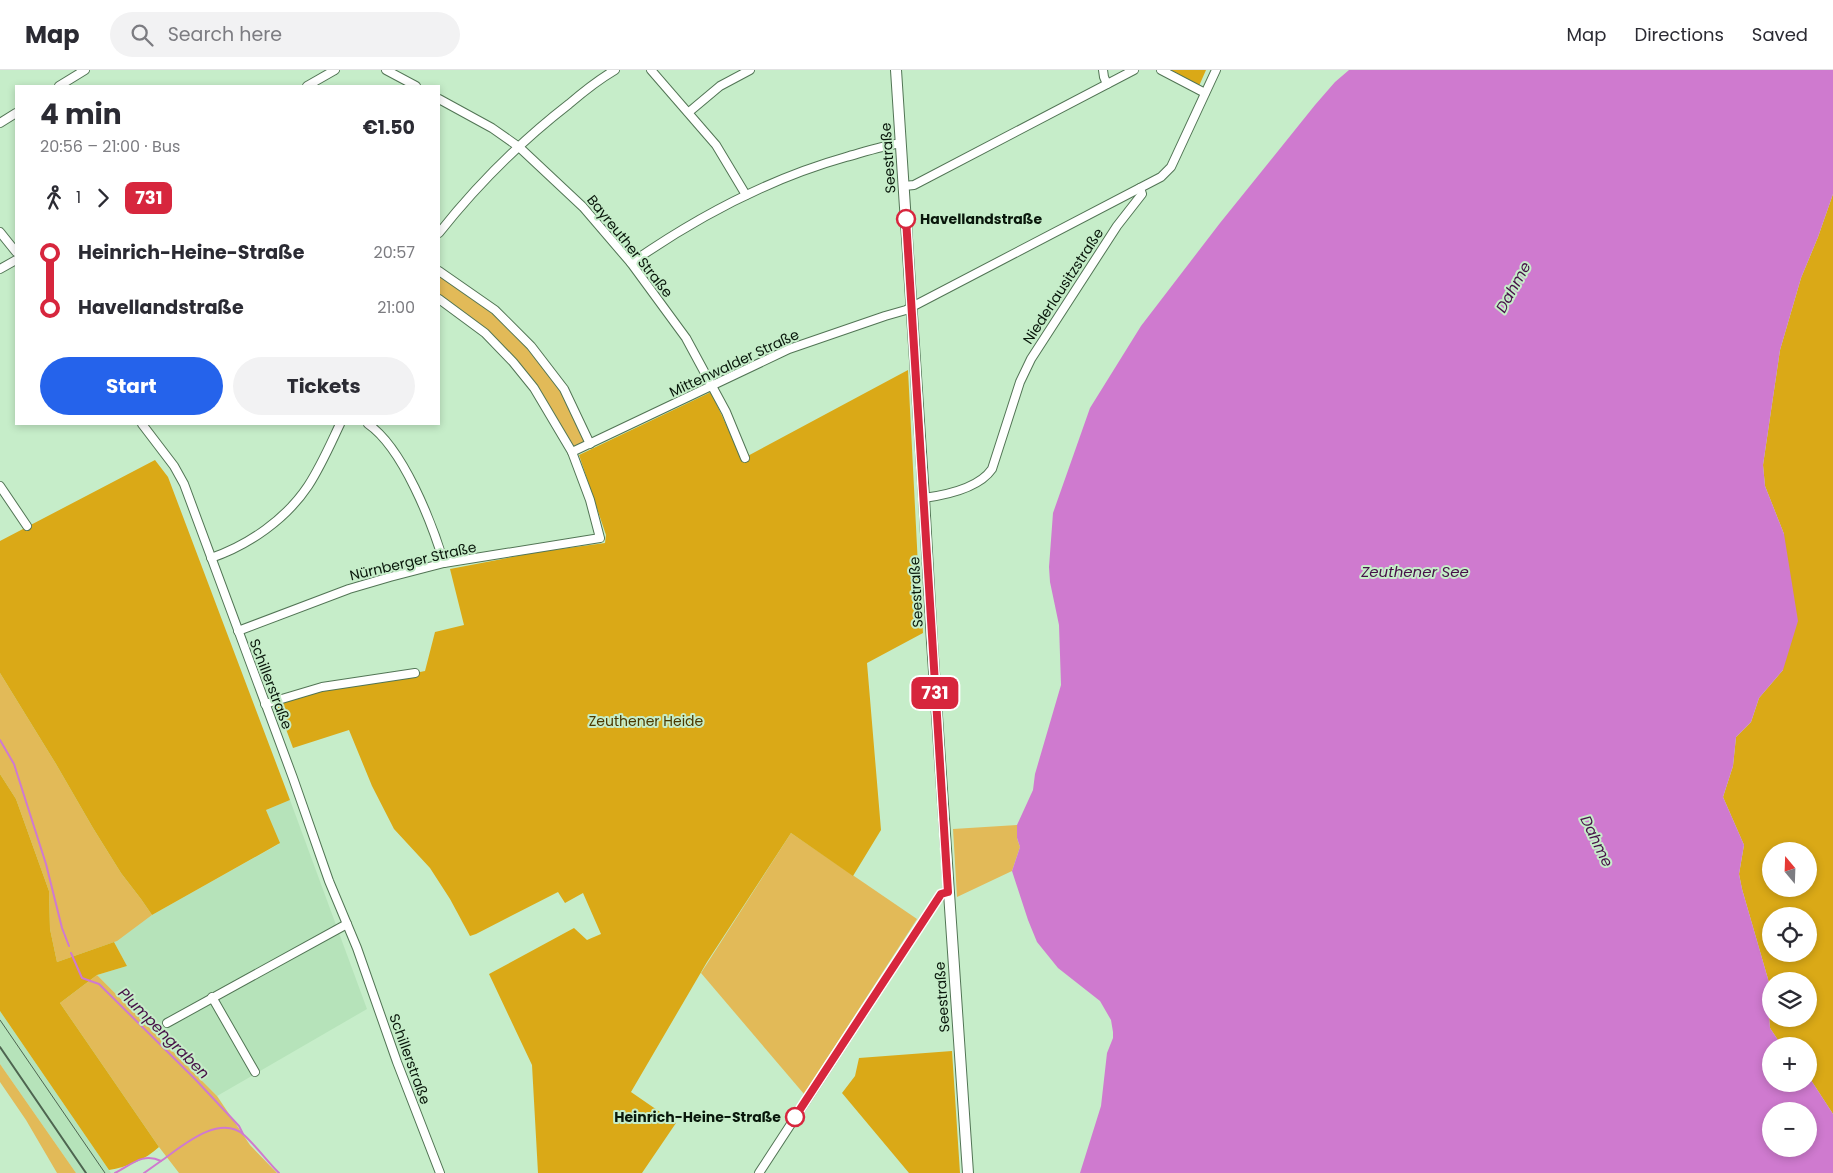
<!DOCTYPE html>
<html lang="en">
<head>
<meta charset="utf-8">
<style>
  body { margin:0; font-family:Poppins,sans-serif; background:#f2f2f3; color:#2b2b33; height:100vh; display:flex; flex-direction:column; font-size:19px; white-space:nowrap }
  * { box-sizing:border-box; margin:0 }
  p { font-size:16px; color:#7c7c81 }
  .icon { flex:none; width:28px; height:28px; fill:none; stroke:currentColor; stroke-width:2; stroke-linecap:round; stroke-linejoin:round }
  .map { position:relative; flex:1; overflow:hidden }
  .sheet { position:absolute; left:15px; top:15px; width:425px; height:340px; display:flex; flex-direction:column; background:#fff; border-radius:0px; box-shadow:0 2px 8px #0003 }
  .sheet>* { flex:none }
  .badge { padding:0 10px; border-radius:8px; font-size:18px; line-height:32px }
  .needle { width:32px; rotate:341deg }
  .buttons { position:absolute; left:1762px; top:772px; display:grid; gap:10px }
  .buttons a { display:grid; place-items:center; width:55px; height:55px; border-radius:50%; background:#fff; box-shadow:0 2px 8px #0003; font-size:25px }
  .map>.badge { position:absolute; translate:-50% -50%; box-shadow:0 0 0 2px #fff }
  .legs { display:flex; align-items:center; gap:8px; height:55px; padding:0 25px; font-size:16px }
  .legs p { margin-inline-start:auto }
  .head { display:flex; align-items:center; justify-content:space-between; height:85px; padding:0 25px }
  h1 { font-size:28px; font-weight:700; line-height:38px }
  .primary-button { display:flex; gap:10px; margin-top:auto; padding:10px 25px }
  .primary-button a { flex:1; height:58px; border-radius:30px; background:#2563eb; color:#fff; font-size:20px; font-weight:700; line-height:58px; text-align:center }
  .primary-button a+a { background:#f2f2f3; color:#2b2b33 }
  ul { padding:0 25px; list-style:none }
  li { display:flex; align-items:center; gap:18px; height:55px; font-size:19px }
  li i { display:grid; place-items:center; width:8px; height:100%; margin:0 6px; background:currentColor }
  li i::after { content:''; width:12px; height:12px; margin:-6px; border:4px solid; border-radius:50%; background:#fff }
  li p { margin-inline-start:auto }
  li:first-child i { background:linear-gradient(#0000 50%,currentColor 0) }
  li:last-child i { background:linear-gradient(currentColor 50%,#0000 0) }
  header { display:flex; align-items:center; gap:30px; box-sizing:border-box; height:70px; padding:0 25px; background:#fff; border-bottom:1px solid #e1e1e2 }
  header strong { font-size:24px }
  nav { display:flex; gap:28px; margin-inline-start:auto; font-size:18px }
  .search { width:350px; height:45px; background:#f2f2f3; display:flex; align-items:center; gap:12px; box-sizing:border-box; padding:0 18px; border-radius:28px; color:#7c7c81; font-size:19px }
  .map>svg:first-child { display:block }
</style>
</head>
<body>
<header>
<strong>Map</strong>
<div class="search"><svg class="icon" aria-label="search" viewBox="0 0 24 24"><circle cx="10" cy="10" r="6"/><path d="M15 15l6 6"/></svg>Search here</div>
<nav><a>Map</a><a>Directions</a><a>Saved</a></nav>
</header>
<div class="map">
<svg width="1833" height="1103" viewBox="0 0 1833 1103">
  <rect width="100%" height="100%" fill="#c6edc9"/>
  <g fill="#b6e3ba">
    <path d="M290,730L367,939L217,1026L97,905L127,896L114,872L152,845L279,774L266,740Z"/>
    <path d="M0,941L111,1103H76L0,994Z"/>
  </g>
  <g fill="#e2ba58">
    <path d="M439,204C477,229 505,251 535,286C545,297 555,310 562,323C571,338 578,355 585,372L580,376L573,377C549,335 526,299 491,265C476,249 456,237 439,225Z"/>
    <path d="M0,603L56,694L93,758L121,803L141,829L152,845L117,871L57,892L50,859L49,821L16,729L0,704Z"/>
    <path d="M1017,755V768L1020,777L1012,801L957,827L953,759Z"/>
    <path d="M791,763L917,849L804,1024L701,903Z"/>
    <path d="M97,905L217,1026L250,1075L277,1103H179L159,1077L60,933Z"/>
    <path d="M0,994L76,1103H57L26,1050L0,1012Z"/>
  </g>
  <g fill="#daa917" fill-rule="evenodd">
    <path d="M1169,0H1206L1199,16Z"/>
    <path d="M1833,124V1044L1809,1007V976H1782L1770,958L1768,933L1770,916L1742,819L1739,804L1744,775L1723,727L1733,696L1736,667L1751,652L1759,628L1783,600L1784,464L1765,416L1763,395L1780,280L1801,208L1818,167ZM1771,781H1809V819H1771ZM1771,846H1809V884H1771ZM1771,911H1809V949H1771Z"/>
    <path d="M908,300L918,496L923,563L867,593L881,760L853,806L791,763L707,892L631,1022L676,1053L642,1103H538L532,995L489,904L574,858L587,870L601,864L583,823L565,833L558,822L476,864L470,866L450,829L430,798L394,759L372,716L349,660L293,678L277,635L314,623L425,601L435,562L464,555L450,499L538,482L605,473L606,465L579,385L711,322L742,389Z"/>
    <path d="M155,390L168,407L290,730L266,740L280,773L152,845L141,829L121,803L93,758L56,694L0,603V471Z"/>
    <path d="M0,704L16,729L49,821L50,859L57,892L114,872L127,896L97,905L60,933L159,1077C145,1090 127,1097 109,1100L0,941Z"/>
    <path d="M952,981L960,1103H909L842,1023L855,1006L859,988Z"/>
  </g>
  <path fill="#cf7acf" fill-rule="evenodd" d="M1349,0H1833V124L1818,167L1801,208L1780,280L1763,395L1765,416L1784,464L1798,551L1783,600L1759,628L1751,652L1736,667L1733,696L1723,727L1744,775L1739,804L1742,819L1770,916L1768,934L1770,958L1782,976H1771V1014H1809V1007L1833,1044V1103H1080L1101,1036L1107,983L1113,968V962L1111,950L1100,931L1058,898L1037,872L1028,850L1012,801L1020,777L1017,768V755L1033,720L1035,704L1061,615L1059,555L1050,512L1049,497L1053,443L1090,338L1141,256L1220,153L1315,35L1335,12ZM1771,1041H1809V1079H1771Z"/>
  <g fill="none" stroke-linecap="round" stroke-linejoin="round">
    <g stroke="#cf7acf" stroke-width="2">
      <path d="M0,670L14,694L46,794L62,858L69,876"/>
      <path d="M71,883L82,908L99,914L195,1009L239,1056L243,1064"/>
      <path d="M115,1103C131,1095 143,1082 161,1091C181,1077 219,1043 244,1065C257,1077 267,1091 279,1103"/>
      <path d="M144,1103L161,1091"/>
    </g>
    <defs>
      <g id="minor">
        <path d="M386,0L416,16"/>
        <path d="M651,0L716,75L746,125"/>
        <path d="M1103,0L1104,7L1107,14"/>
        <path d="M1161,0L1205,23"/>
        <path d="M59,16L85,0"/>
        <path d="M307,16L335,0"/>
        <path d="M439,29L492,58L519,77L583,137L631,193L686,268L726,342L745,388"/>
        <path d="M689,42L720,16L750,0"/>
        <path d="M0,53L16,43"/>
        <path d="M904,116L914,115L1134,0"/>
        <path d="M0,162L16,182"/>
        <path d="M439,163C477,115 520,72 569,34C583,22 598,10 615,0"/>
        <path d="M631,193C697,147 768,109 846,87C864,82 882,76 901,73"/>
        <path d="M0,199L16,190"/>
        <path d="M439,201L495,240L531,276L564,319L590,374"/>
        <path d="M142,354L174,396L184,414L293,708L329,811L357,878L397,992L440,1103"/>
        <path d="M368,354C403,378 432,453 444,493"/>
        <path d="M572,382L789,279L885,246L906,240L1161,107L1171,97L1216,0"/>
        <path d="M0,416L27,456"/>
        <path d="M924,428C946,425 979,418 992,399L1020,312L1031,289L1117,156L1142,124L1140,118"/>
        <path d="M211,488C249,475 286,449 308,416C321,396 330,375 340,354"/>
        <path d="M238,561L349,519L390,507L444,493L600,468L590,430L572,382L534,318L513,292L485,263L439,229"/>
        <path d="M265,634L322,617L415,603"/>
        <path d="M212,927L255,1002"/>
        <path d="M167,953L347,854"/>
        <path d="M759,1103L941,824L948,822"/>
      </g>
      <path id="major" d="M896,0L924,428L932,572L968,1103"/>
    </defs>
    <use href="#minor" stroke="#527555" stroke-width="10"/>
    <use href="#major" stroke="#527555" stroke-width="12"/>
    <use href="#minor" stroke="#fff" stroke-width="8"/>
    <use href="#major" stroke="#fff" stroke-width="10"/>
    <path stroke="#4e6550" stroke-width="1" d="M0,950L105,1103"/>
    <path stroke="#4e6550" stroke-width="2" d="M0,977L86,1103"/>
  </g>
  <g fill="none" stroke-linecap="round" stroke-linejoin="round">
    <defs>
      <path id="line-1" d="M795,1047L941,824L948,822L906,149"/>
    </defs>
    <use href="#line-1" stroke="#fff" stroke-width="11"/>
    <use href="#line-1" stroke="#d7263d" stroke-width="8"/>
  </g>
  <g fill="#fff" stroke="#d7263d" stroke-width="2.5">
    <circle cx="906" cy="149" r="9"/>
    <circle cx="795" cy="1047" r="9"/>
  </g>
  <g text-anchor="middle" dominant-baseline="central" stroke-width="4" stroke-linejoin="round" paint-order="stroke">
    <g font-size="14" fill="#09170b" stroke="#c6edc9">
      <text transform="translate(888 88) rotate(-94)">Seestraße</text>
      <text transform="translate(630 176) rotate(51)">Bayreuther Straße</text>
      <text transform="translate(1063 216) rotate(-57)">Niederlausitzstraße</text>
      <text transform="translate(734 293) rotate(-25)">Mittenwalder Straße</text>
      <text transform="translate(413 491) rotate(-13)">Nürnberger Straße</text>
      <text transform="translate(916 522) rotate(-93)">Seestraße</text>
      <text transform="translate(271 614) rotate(69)">Schillerstraße</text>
      <text transform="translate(942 927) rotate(-94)">Seestraße</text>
      <text transform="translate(410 989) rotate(70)">Schillerstraße</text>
    </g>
    <g font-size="14" font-weight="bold" fill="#09170b" stroke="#c6edc9" text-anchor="start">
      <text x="920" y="149">Havellandstraße</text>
      <text x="781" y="1047" text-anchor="end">Heinrich-Heine-Straße</text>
    </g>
    <g font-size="14" fill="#4c3800" stroke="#c6edc9">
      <text x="646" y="651">Zeuthener Heide</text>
    </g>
    <g font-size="15" font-style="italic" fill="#461047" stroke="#c6edc9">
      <text transform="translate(1513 217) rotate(-61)">Dahme</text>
      <text x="1415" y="501">Zeuthener See</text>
      <text transform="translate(1597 771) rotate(64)">Dahme</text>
      <text transform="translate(164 963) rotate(45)">Plumpengraben</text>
    </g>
  </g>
</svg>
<div class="buttons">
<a><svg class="needle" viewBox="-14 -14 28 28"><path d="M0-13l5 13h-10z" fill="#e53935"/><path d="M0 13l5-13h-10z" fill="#7c7c81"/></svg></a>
<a><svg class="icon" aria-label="locate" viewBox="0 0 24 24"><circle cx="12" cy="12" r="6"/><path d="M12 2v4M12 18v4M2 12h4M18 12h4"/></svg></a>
<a><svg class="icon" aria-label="layers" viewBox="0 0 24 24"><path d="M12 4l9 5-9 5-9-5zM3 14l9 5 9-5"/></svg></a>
<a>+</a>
<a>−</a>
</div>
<b class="badge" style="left:935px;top:623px;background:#d7263d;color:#fff">731</b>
<section class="sheet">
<div class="head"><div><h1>4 min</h1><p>20:56 – 21:00 · Bus</p></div><b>€1.50</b></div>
<div class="legs"><svg class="icon" aria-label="walk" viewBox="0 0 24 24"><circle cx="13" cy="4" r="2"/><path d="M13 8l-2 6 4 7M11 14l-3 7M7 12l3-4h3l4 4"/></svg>1<svg class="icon" aria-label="forward" viewBox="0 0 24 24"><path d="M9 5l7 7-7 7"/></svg><b class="badge" style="background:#d7263d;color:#fff">731</b></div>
<ul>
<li><i style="color:#d7263d"></i><b>Heinrich-Heine-Straße</b><p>20:57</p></li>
<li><i style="color:#d7263d"></i><b>Havellandstraße</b><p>21:00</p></li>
</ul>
<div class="primary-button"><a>Start</a><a>Tickets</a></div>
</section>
</div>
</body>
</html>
